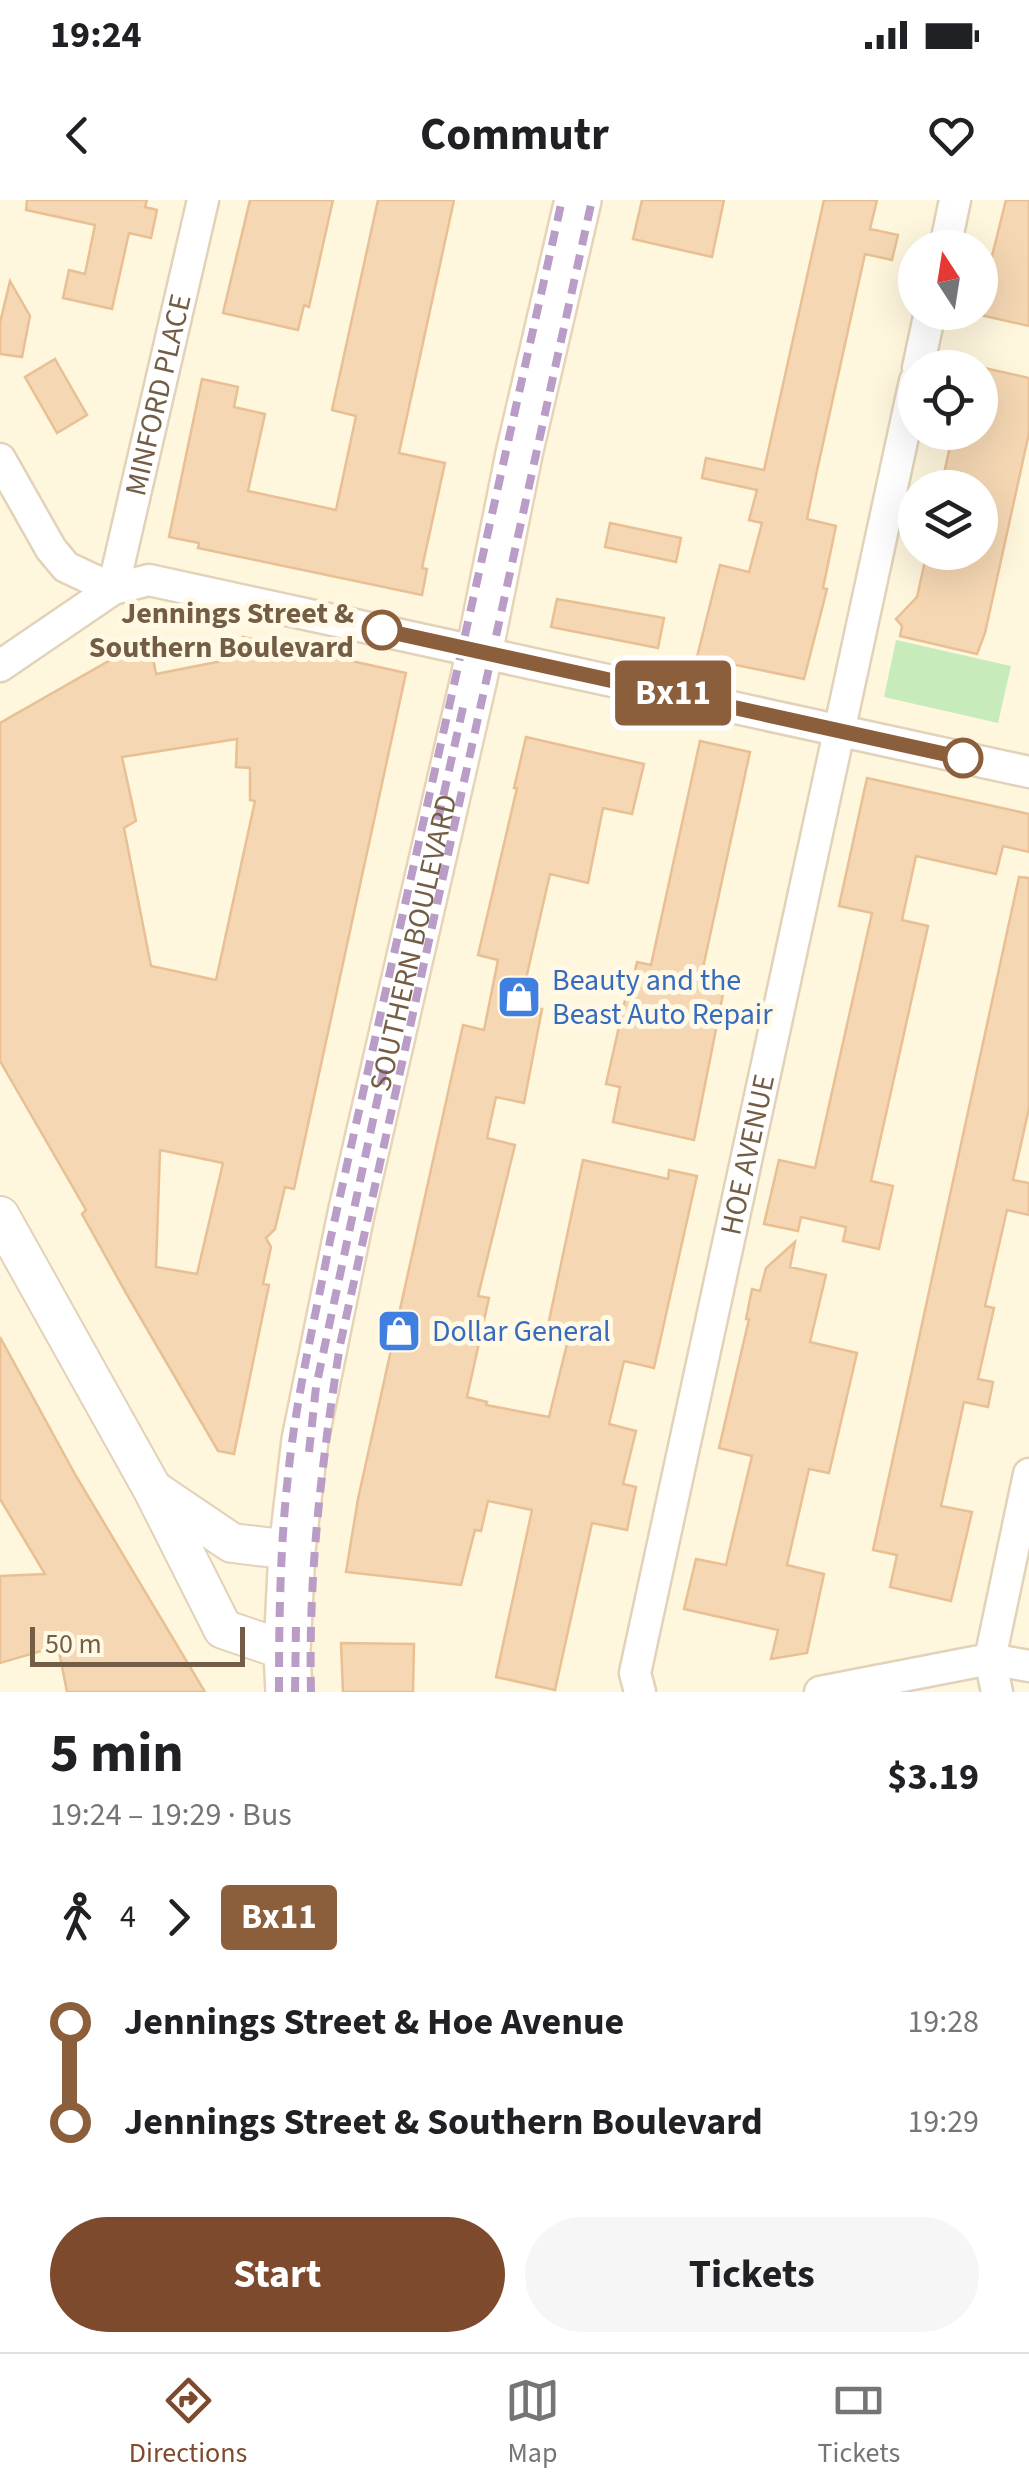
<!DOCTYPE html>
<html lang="en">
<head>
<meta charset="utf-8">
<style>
  body { margin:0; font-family:"Source Sans 3",sans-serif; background:#f6f6f6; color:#202124; height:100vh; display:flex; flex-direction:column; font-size:38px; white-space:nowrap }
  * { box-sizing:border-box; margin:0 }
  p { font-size:32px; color:#757577 }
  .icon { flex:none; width:55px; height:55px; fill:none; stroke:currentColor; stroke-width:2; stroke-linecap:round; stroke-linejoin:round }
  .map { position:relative; height:1492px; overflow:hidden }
  .details { display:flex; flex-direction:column; background:#fff; flex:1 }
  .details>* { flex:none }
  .badge { padding:0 20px; border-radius:8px; font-size:35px; line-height:65px }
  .needle { width:65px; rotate:348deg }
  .tools { position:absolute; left:898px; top:30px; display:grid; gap:20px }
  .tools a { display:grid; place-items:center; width:100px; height:100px; border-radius:50%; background:#fff; box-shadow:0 10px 40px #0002; font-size:50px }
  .scale { position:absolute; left:30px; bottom:25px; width:215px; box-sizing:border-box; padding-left:10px; border:5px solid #745d45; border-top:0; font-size:28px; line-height:35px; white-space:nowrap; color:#745d45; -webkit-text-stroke:8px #fff9e5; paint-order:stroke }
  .map>.badge { position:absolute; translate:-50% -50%; box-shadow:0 0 0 5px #fff }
  .legs { display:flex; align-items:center; gap:15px; height:110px; padding:0 50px; font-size:32px }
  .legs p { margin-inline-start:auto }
  .head { display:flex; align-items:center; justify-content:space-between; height:170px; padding:0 50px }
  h1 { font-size:55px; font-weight:700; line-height:75px }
  .cta { display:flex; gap:20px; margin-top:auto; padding:20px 50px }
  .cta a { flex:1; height:115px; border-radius:60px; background:#7e4a2d; color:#fff; font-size:40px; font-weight:700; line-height:115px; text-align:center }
  .cta a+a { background:#f6f6f6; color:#202124 }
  ul { padding:0 50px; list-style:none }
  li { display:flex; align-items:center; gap:35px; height:100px; font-size:38px }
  li i { display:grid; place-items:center; width:15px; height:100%; margin:0 12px; background:currentColor }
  li i::after { content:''; width:25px; height:25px; margin:-12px; border:8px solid; border-radius:50%; background:#fff }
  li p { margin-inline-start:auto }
  li:first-child i { background:linear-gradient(#0000 50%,currentColor 0) }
  li:last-child i { background:linear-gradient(currentColor 50%,#0000 0) }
  .status { display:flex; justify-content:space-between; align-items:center; height:70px; padding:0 50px; background:#fff; direction:ltr }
  .status svg { height:28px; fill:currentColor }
  header { display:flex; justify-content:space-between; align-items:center; height:130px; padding:0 50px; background:#fff; font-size:45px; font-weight:700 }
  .tabs { display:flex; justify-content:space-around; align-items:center; height:140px; border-top:2px solid #e0e0e0; background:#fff; font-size:28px; color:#757577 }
  .tabs a { display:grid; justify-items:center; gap:5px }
  .tabs .current { color:#7e4a2d }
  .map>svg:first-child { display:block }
</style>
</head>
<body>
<div class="status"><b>19:24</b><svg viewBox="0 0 49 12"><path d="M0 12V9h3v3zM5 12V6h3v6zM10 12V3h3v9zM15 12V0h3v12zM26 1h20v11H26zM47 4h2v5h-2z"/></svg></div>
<header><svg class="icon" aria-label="back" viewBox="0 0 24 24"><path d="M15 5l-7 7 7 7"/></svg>Commutr<svg class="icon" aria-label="heart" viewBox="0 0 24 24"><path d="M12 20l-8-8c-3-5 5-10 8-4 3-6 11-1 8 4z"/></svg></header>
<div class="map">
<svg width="1029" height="1492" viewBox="0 0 1029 1492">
  <rect width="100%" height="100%" fill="#fef6dd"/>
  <path fill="#c8ebbc" d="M896,440L1011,466L998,523L884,497Z"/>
  <g fill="#f5d7b3" stroke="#e8c093" stroke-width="2.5" fill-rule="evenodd">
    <path d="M27,0H147L145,7L157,10L151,38L129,33L112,109L63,98L69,70L85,74L95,25L26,10Z"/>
    <path d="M250,0H333L309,107L304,105L298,130L223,113Z"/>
    <path d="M378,0H454L399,253L445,263L422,368L427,369L422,395L198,348L199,343L169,337L202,179L238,187L234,207L265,214L248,291L336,310L356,216L332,210Z"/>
    <path d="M642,0H724L712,57L633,39Z"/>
    <path d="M824,0H877L870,29L898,35L892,60L865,54L816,275L807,319L836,326L823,388L827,389L804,479L697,457L720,365L749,372L762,323L749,320L757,290L702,278L706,258L764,270Z"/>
    <path d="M1006,0H1029V126L980,115V54L992,56Z"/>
    <path d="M10,81L30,116L22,157L0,154V123Z"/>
    <path d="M55,159L87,215L57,233L25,177Z"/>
    <path d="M980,167L1029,178V233L985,433L977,454L900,436L902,426L896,419L917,397L927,352H980V288H941L953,232H980Z"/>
    <path d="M610,323L681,338L676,362L605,347Z"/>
    <path d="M557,399L664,418L658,448L551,427Z"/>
    <path d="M243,437L406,473L294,989L285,987L275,1029L266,1038L271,1047L263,1084L269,1085L234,1254L218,1251L126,1093L82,1014L86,1010L0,861V523L149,438L156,474L242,457ZM237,539L236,567L250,568V600L255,601L216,780L151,766L124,628L136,621L122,557ZM160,950L223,963L197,1074L156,1067Z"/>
    <path d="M526,537L644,564L632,614L603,608L588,683L550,674L520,805L542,809L524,903L496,897L487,938L515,945L478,1096L489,1098L467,1197L487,1202L486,1205L549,1217L568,1140L546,1135L583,960L668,979L669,970L697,976L654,1168L624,1161L609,1224L636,1231L623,1284L636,1287L627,1330L592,1323L555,1490L496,1477L532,1310L488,1301L481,1331L475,1330L461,1385L346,1372L358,1299L463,825L484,830L498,760L478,755L517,588H514Z"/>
    <path d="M700,541L750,552L701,777L720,782L718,793L723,794L694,940L613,922L620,887L606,884L626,796H629L637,762L651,765Z"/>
    <path d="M867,578L1029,614V652L1003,646L996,674L916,656L902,720L928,726L871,981L893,986L879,1049L843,1041L846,1027L801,1017L798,1031L764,1024L779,960L815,968L872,713L839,706Z"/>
    <path d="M1019,677L1029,678V908L1013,980L1029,983V1015L1007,1010L985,1106L994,1108L978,1179L993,1182L988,1207L964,1202L941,1306L972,1312L951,1401L890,1387L897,1355L873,1350Z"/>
    <path d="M795,1042L790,1067L826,1075L810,1142L857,1153L829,1273L809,1269L787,1365L824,1374L807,1453L771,1459L778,1430L684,1409L696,1359L726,1365L752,1256L719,1248L749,1119H746L752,1089L760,1091L766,1068Z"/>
    <path d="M0,1137L76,1276L205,1492H67L58,1446L0,1463V1376L45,1374L0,1299Z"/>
    <path d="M341,1443L414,1444L413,1492H343Z"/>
  </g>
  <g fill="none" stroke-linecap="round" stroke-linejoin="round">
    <defs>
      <g id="minor">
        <path d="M945,48L955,0"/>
        <path d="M918,168L930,112"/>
        <path id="s1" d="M0,259L51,349L66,367L113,389L203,0"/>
        <path d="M0,466L113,389L149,380L1029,572"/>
        <path id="s2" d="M640,1492L635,1473L915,181"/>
        <path d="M820,1492L990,1459L1029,1466"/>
        <path d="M997,1492L990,1459L1029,1274"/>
      </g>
      <g id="tertiary">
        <path d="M0,1016L153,1290L223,1429L287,1451"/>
        <path d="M155,1291L232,1343L292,1350"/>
      </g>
      <g id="secondary">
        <path id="s3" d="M289,1492L287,1451L292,1350L305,1240L351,1014L474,478L519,254L578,0"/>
      </g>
    </defs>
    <use href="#minor" stroke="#e2d2b9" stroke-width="35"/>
    <use href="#tertiary" stroke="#e2d2b9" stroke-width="42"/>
    <use href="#secondary" stroke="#e7d4b7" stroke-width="50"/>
    <use href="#minor" stroke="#fff" stroke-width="30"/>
    <use href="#tertiary" stroke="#fff" stroke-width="38"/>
    <use href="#secondary" stroke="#fff" stroke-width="45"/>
    <g stroke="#b99dc6" stroke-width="8" stroke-dasharray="15 10" stroke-linecap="butt">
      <path d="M438,620L464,503"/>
      <path d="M309,1252L316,1187L385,864"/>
      <path d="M279,1492C279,1420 280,1348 288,1276C296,1197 315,1119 330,1041L562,0"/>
      <path d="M295,1492L296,1426"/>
      <path d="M311,1492C308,1372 322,1262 340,1145L592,0"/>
    </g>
  </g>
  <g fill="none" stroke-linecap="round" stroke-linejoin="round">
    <defs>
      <path id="line-1" d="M382,430L963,558"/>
    </defs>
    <use href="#line-1" stroke="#fff" stroke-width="22"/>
    <use href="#line-1" stroke="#8b5e3c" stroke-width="15"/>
  </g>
  <defs>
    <symbol id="shop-square" viewBox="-11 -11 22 22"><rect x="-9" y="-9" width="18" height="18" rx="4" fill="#3f7fe0" stroke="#fff9e5"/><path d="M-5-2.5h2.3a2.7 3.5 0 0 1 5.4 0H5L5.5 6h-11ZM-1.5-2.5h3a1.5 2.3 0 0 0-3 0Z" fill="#fff"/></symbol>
  </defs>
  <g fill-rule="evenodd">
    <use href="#shop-square" x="494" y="772" width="50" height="50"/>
    <use href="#shop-square" x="374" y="1106" width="50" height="50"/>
  </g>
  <g fill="#fff" stroke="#8b5e3c" stroke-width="5">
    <circle cx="382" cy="430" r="18"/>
    <circle cx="963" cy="558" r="18"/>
  </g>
  <g text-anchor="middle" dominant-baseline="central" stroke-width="10" stroke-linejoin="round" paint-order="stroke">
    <g font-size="30" fill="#745d45" stroke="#fff9e5">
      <text stroke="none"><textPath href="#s1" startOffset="378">MINFORD PLACE</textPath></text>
      <text stroke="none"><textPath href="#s3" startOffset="762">SOUTHERN BOULEVARD</textPath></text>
      <text stroke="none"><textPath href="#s2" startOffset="550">HOE AVENUE</textPath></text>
    </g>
    <g font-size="30" font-weight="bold" fill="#745d45" stroke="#fff9e5" text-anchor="end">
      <text x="354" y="413">Jennings Street &amp;<tspan x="354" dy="34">Southern Boulevard</tspan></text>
    </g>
    <g font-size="30" fill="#366cbe" stroke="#fff9e5" text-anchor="start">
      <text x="552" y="780">Beauty and the<tspan x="552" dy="34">Beast Auto Repair</tspan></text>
      <text x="432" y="1131">Dollar General</text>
    </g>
  </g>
</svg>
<div class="tools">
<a><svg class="needle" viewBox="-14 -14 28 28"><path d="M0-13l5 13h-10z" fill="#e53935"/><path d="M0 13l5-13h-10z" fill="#757577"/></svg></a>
<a><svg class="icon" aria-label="locate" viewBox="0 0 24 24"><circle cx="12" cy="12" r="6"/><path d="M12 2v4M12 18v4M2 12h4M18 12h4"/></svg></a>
<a><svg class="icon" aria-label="layers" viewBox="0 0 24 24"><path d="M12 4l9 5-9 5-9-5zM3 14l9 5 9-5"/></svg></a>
</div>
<div class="scale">50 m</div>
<b class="badge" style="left:673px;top:493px;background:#8b5e3c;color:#fff">Bx11</b>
</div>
<section class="details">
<div class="head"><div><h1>5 min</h1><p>19:24 – 19:29 · Bus</p></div><b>$3.19</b></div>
<div class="legs"><svg class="icon" aria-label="walk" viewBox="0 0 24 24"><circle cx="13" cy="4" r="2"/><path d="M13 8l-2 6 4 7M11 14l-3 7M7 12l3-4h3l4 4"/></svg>4<svg class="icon" aria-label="forward" viewBox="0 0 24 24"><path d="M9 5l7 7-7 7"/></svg><b class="badge" style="background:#8b5e3c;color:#fff">Bx11</b></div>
<ul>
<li><i style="color:#8b5e3c"></i><b>Jennings Street &amp; Hoe Avenue</b><p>19:28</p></li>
<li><i style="color:#8b5e3c"></i><b>Jennings Street &amp; Southern Boulevard</b><p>19:29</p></li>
</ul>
<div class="cta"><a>Start</a><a>Tickets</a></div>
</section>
<nav class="tabs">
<a class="current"><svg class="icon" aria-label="directions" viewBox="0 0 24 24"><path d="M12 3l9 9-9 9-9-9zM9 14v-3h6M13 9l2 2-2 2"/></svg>Directions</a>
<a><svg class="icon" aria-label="map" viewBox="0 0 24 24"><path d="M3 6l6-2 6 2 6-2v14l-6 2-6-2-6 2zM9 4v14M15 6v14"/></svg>Map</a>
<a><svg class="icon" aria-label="tickets" viewBox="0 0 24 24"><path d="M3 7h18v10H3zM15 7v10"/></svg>Tickets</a>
</nav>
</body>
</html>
